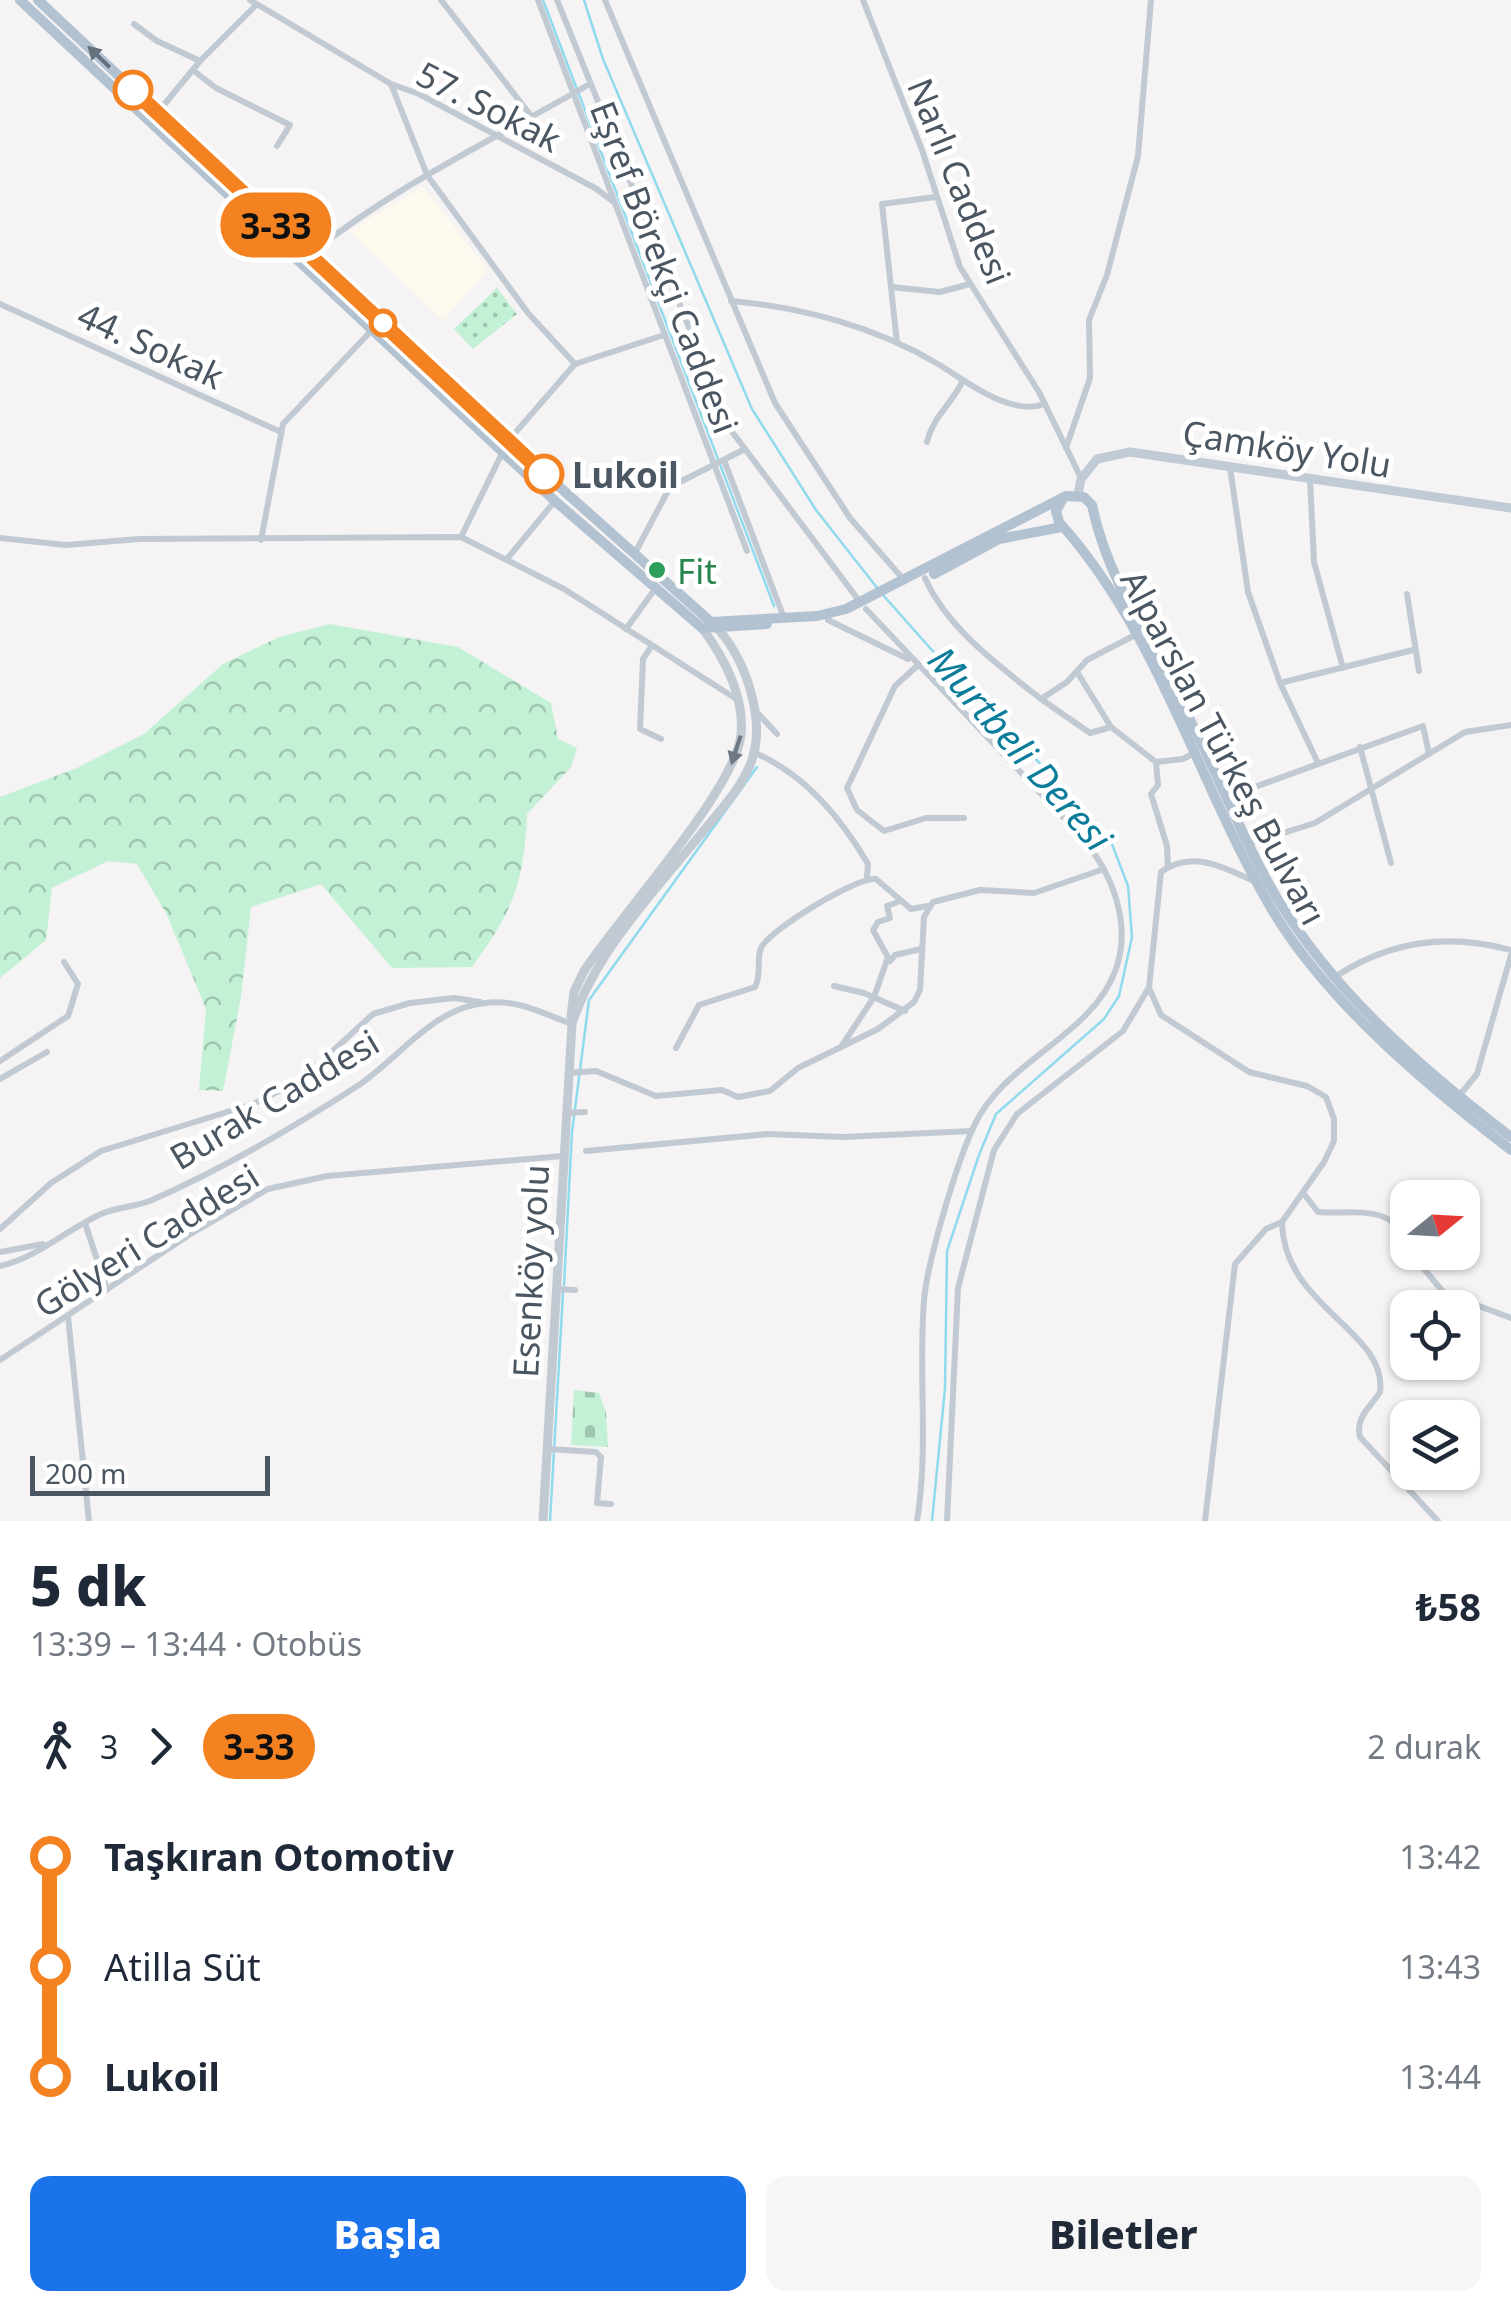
<!DOCTYPE html>
<html lang="tr">
<head>
<meta charset="utf-8">
<style>
  body { margin:0; font-family:"Noto Sans",sans-serif; background:#f6f6f7; color:#1f2937; height:100vh; display:flex; flex-direction:column; font-size:38px; white-space:nowrap }
  * { box-sizing:border-box; margin:0 }
  p { font-size:32px; color:#747a83 }
  .icon { flex:none; width:55px; height:55px; fill:none; stroke:currentColor; stroke-width:2; stroke-linecap:round; stroke-linejoin:round }
  .map { position:relative; height:1521px; overflow:hidden }
  .side { display:flex; flex-direction:column; background:#fff; flex:1 }
  .side>* { flex:none }
  .badge { padding:0 20px; border-radius:32px; font-size:35px; line-height:65px }
  .needle { width:65px; rotate:72deg }
  .buttons { position:absolute; left:1390px; top:1180px; display:grid; gap:20px }
  .buttons a { display:grid; place-items:center; width:90px; height:90px; border-radius:20px; background:#fff; box-shadow:0 2px 8px #0004; font-size:50px }
  .scale { position:absolute; left:30px; bottom:25px; width:240px; box-sizing:border-box; padding-left:10px; border:5px solid #4a5661; border-top:0; font-size:28px; line-height:35px; white-space:nowrap; color:#4a5661; -webkit-text-stroke:8px #fff; paint-order:stroke }
  .map>.badge { position:absolute; translate:-50% -50%; box-shadow:0 0 0 5px #fff }
  .legs { display:flex; align-items:center; gap:15px; height:110px; padding:0 30px; font-size:32px }
  .legs p { margin-inline-start:auto }
  .head { display:flex; align-items:center; justify-content:space-between; height:170px; padding:0 30px }
  h1 { font-size:55px; font-weight:800; line-height:75px }
  .primary-button { display:flex; gap:20px; margin-top:auto; padding:20px 30px }
  .primary-button a { flex:1; height:115px; border-radius:20px; background:#1a73e8; color:#fff; font-size:40px; font-weight:800; line-height:115px; text-align:center }
  .primary-button a+a { background:#f6f6f7; color:#1f2937 }
  ul { padding:0 30px; list-style:none }
  li { display:flex; align-items:center; gap:35px; height:110px; font-size:38px }
  li i { display:grid; place-items:center; width:15px; height:100%; margin:0 12px; background:currentColor }
  li i::after { content:''; width:25px; height:25px; margin:-12px; border:8px solid; border-radius:50%; background:#fff }
  li p { margin-inline-start:auto }
  li:first-child i { background:linear-gradient(#0000 50%,currentColor 0) }
  li:last-child i { background:linear-gradient(currentColor 50%,#0000 0) }
  .map>svg:first-child { display:block }
</style>
</head>
<body>
<div class="map">
<svg width="1511" height="1521" viewBox="0 0 1511 1521">
  <defs>
    <pattern id="forest-crowns" width="20" height="18" patternUnits="userSpaceOnUse" patternTransform="scale(2.5)"><rect width="20" height="18" fill="#c3f1d5"/><path d="M2 6a3 3 0 1 1 6 0M12 15a3 3 0 1 1 6 0" fill="none" stroke="#a0c6b0"/></pattern>
    <pattern id="cemetery-stones" width="16" height="16" patternUnits="userSpaceOnUse" patternTransform="scale(2.5)"><rect width="16" height="16" fill="#c3f1d5"/><path d="M2 7V4a2 2 0 0 1 4 0v3zM10 15v-3a2 2 0 0 1 4 0v3z" fill="#a0c6b0"/></pattern>
    <pattern id="garden-dots" width="8" height="8" patternUnits="userSpaceOnUse" patternTransform="scale(2.5)"><rect width="8" height="8" fill="#c3f1d5"/><path d="M2 2h.1M6 6h.1" fill="none" stroke="#a0c6b0" stroke-width="1.8" stroke-linecap="round"/></pattern>
  </defs>
  <rect width="100%" height="100%" fill="#f5f3f3"/>
  <path fill="#fdf9ef" d="M423,186L488,270L443,321L349,231Z"/>
  <path fill="url(#forest-crowns)" d="M330,624L458,647L551,703L558,739L577,748L571,767L527,814C524,884 513,911 472,967L392,968L321,884L251,907L241,997L223,1091L199,1090L206,1009L167,915L137,864L108,861L52,888L46,940L0,978V797L77,768L144,734L223,664L279,637Z"/>
  <path fill="url(#cemetery-stones)" d="M574,1390L599,1393L606,1413L608,1447L571,1445Z"/>
  <path fill="url(#garden-dots)" d="M497,288L517,314L473,349L454,329Z"/>
  <g fill="none" stroke-linecap="round" stroke-linejoin="round">
    <g stroke="#90daee" stroke-width="2.5">
      <path d="M543,0L774,606"/>
      <path d="M584,0L603,59L752,409L816,510L878,589"/>
      <path d="M883,595L962,684L1078,802L1112,844L1128,886L1132,937L1119,996L1104,1019L996,1114L979,1155L947,1251L945,1388L932,1521"/>
      <path d="M564,1285L572,1132L589,1000L757,767"/>
      <path d="M550,1521L563,1293"/>
    </g>
    <g stroke="#c1cad2" stroke-width="6">
      <path d="M250,0L391,84L427,175L528,313L575,364L664,335"/>
      <path d="M441,0L532,117"/>
      <path d="M538,0L747,551"/>
      <path d="M557,0L730,429L860,602"/>
      <path d="M605,0L775,403L850,518L904,580"/>
      <path d="M863,0L922,150L960,267L1039,392L1081,478"/>
      <path d="M134,24L157,41L200,61"/>
      <path d="M194,71L216,88L290,125L277,146"/>
      <path d="M391,84L419,94L595,188L614,202"/>
      <path d="M158,112L200,61L256,5"/>
      <path d="M307,257C392,187 493,140 588,85"/>
      <path d="M891,287L940,292L970,284"/>
      <path d="M731,301C802,307 876,327 938,364C966,381 1011,417 1044,404"/>
      <path d="M0,304L281,432"/>
      <path d="M897,343L882,204L935,197"/>
      <path d="M927,442C933,416 953,403 963,380"/>
      <path d="M1066,448L1090,378L1089,320L1107,275L1138,156L1151,0"/>
      <path d="M724,460L784,618"/>
      <path d="M1230,467L1248,592L1280,683L1318,763"/>
      <path d="M1310,479L1314,562L1343,668"/>
      <path d="M461,537L508,441L575,364"/>
      <path d="M0,538L66,545L139,539L461,537L564,589L738,700"/>
      <path d="M261,540L283,424L371,331"/>
      <path d="M635,553L670,487L743,450"/>
      <path d="M506,560L555,501"/>
      <path d="M925,578C947,628 999,666 1041,699L1067,682L1087,660L1137,634"/>
      <path d="M1407,594L1419,671"/>
      <path d="M866,609L1081,836C1112,873 1132,922 1116,969C1092,1037 1003,1061 974,1126C957,1162 927,1262 924,1301C918,1374 929,1448 917,1521"/>
      <path d="M828,620L908,659"/>
      <path d="M626,629L655,589"/>
      <path d="M651,647L643,659L640,729L661,739"/>
      <path d="M918,665L895,686L847,788L857,810L884,831L926,818H964"/>
      <path d="M1077,672L1111,727L1156,762L1183,759L1196,752"/>
      <path d="M1280,683L1413,650"/>
      <path d="M1041,699L1090,733L1111,727"/>
      <path d="M754,709L777,734"/>
      <path d="M1360,747L1391,863"/>
      <path d="M755,753C805,774 841,818 868,864L867,877"/>
      <path d="M1156,762L1158,785L1151,794L1167,846L1168,867"/>
      <path d="M1230,796L1423,726L1429,754"/>
      <path d="M1251,843L1315,823L1465,732L1511,725"/>
      <path d="M1256,882C1224,868 1193,849 1161,872L1149,988L1161,1015L1249,1072L1307,1086L1326,1097L1334,1119V1141L1324,1162L1282,1222C1283,1307 1388,1331 1380,1392C1370,1408 1355,1417 1360,1437L1438,1521"/>
      <path d="M898,902L887,906L890,918L878,922L873,930L890,961L895,955L921,949"/>
      <path d="M1335,977C1390,940 1448,933 1511,950"/>
      <path d="M834,986L864,993L905,1011"/>
      <path d="M841,1047L874,997L887,960"/>
      <path d="M676,1048L699,1005L755,987C762,974 756,961 761,948C769,930 858,876 876,879L911,909L928,906"/>
      <path d="M0,1061L68,1016L78,984L64,962"/>
      <path d="M568,1073L596,1071L656,1096L722,1090L738,1097L770,1091L798,1068L878,1029L914,1002L920,990L924,917L933,902L980,890L1034,893L1104,869"/>
      <path d="M0,1079L47,1052"/>
      <path d="M1459,1096L1477,1074L1511,955"/>
      <path d="M566,1113L585,1112"/>
      <path d="M586,1151L768,1134L843,1137L972,1131"/>
      <path d="M1304,1194L1318,1212C1353,1215 1393,1202 1408,1245"/>
      <path d="M85,1223L107,1290"/>
      <path d="M0,1229L51,1183L101,1151L253,1104L301,1080L373,1014L410,1003L454,998L480,1002"/>
      <path d="M0,1252L43,1244"/>
      <path d="M1410,1252L1444,1293L1511,1318"/>
      <path d="M0,1266C37,1258 66,1230 101,1214C117,1207 136,1207 152,1200C223,1169 294,1127 359,1085C400,1057 433,1008 485,1003C519,999 541,1013 572,1024"/>
      <path d="M557,1289L575,1290"/>
      <path d="M68,1316L89,1521"/>
      <path d="M0,1360L189,1235L268,1189L327,1176L563,1156"/>
      <path d="M549,1449L596,1452L601,1457L597,1503L611,1504"/>
      <path d="M947,1521L958,1288L994,1150L1017,1114L1123,1031L1148,989"/>
      <path d="M1205,1521L1235,1264L1266,1229L1282,1222"/>
    </g>
    <g stroke="#c1cad2" stroke-width="9">
      <path d="M571,1016L574,992L584,971C619,917 735,790 741,735C745,697 724,657 702,628"/>
      <path d="M543,1521L572,1024C595,952 654,892 701,834C718,813 740,790 750,765C768,722 745,654 713,624"/>
    </g>
    <path stroke="#c1cbd6" stroke-width="9" d="M1078,495L1081,479L1097,459L1130,452L1511,508"/>
    <g stroke="#b3c2d1" stroke-width="10">
      <path d="M20,0L555,501L702,628L767,624"/>
      <path d="M38,0L508,441L711,622L817,616L846,609L1066,496L1084,497L1092,505C1106,575 1151,643 1183,706C1215,767 1243,841 1277,898C1335,994 1423,1070 1511,1137"/>
      <path d="M1062,500L1056,511L1059,522C1157,631 1195,775 1267,901C1320,996 1425,1084 1511,1150"/>
      <path d="M934,574L999,539L1062,527"/>
    </g>
  </g>
  <defs><path id="oneway-solid" d="M-6-.8H1V-3.2L6.5 0L1 3.2V.8H-6Z" transform="scale(2.5)"/></defs>
  <use fill="#64717d" href="#oneway-solid" transform="translate(99 57) rotate(-136)"/>
  <use fill="#6e7983" href="#oneway-solid" transform="translate(736 750) rotate(108)"/>
  <g fill="none" stroke-linecap="round" stroke-linejoin="round">
    <defs>
      <path id="line-1" d="M133,90L544,474"/>
    </defs>
    <use href="#line-1" stroke="#fff" stroke-width="22"/>
    <use href="#line-1" stroke="#f58220" stroke-width="15"/>
  </g>
  <g fill="#fff" stroke="#f58220" stroke-width="5">
    <circle cx="133" cy="90" r="18"/>
    <circle cx="383" cy="323" r="12"/>
    <circle cx="544" cy="474" r="18"/>
  </g>
  <circle fill="#2e9e5b" stroke="#fff" stroke-width="4" cx="657" cy="570" r="10"/>
  <g text-anchor="middle" dominant-baseline="central" stroke-width="10" stroke-linejoin="round" paint-order="stroke">
    <g font-size="35" fill="#4a5661" stroke="#fff">
      <text transform="translate(489 106) rotate(27)">57. Sokak</text>
      <text transform="translate(960 181) rotate(68)">Narlı Caddesi</text>
      <text transform="translate(665 267) rotate(69)">Eşref Börekçi Caddesi</text>
      <text transform="translate(151 345) rotate(25)">44. Sokak</text>
      <text transform="translate(1287 448) rotate(9)">Çamköy Yolu</text>
      <text transform="translate(1224 747) rotate(62)">Alparslan Türkeş Bulvarı</text>
      <text transform="translate(274 1099) rotate(-31)">Burak Caddesi</text>
      <text transform="translate(146 1240) rotate(-32)">Gölyeri Caddesi</text>
      <text transform="translate(530 1271) rotate(-87)">Esenköy yolu</text>
    </g>
    <g font-size="35" font-weight="bold" fill="#4a5661" stroke="#fff" text-anchor="start">
      <text x="572" y="474">Lukoil</text>
    </g>
    <g font-size="35" fill="#27864d" stroke="#fff" text-anchor="start">
      <text x="677" y="570">Fit</text>
    </g>
    <g font-size="38" font-style="italic" fill="#0c7c9b" stroke="#fff">
      <text transform="translate(1021 748) rotate(49)">Murtbeli Deresi</text>
    </g>
  </g>
</svg>
<div class="buttons">
<a><svg class="needle" viewBox="-14 -14 28 28"><path d="M0-13l5 13h-10z" fill="#e53935"/><path d="M0 13l5-13h-10z" fill="#747a83"/></svg></a>
<a><svg class="icon" aria-label="locate" viewBox="0 0 24 24"><circle cx="12" cy="12" r="6"/><path d="M12 2v4M12 18v4M2 12h4M18 12h4"/></svg></a>
<a><svg class="icon" aria-label="layers" viewBox="0 0 24 24"><path d="M12 4l9 5-9 5-9-5zM3 14l9 5 9-5"/></svg></a>
</div>
<div class="scale">200 m</div>
<b class="badge" style="left:276px;top:225px;background:#f58220;color:#111">3-33</b>
</div>
<section class="side">
<div class="head"><div><h1>5 dk</h1><p>13:39 – 13:44 · Otobüs</p></div><b>₺58</b></div>
<div class="legs"><svg class="icon" aria-label="walk" viewBox="0 0 24 24"><circle cx="13" cy="4" r="2"/><path d="M13 8l-2 6 4 7M11 14l-3 7M7 12l3-4h3l4 4"/></svg>3<svg class="icon" aria-label="forward" viewBox="0 0 24 24"><path d="M9 5l7 7-7 7"/></svg><b class="badge" style="background:#f58220;color:#111">3-33</b><p>2 durak</p></div>
<ul>
<li><i style="color:#f58220"></i><b>Taşkıran Otomotiv</b><p>13:42</p></li>
<li><i style="color:#f58220"></i><span>Atilla Süt</span><p>13:43</p></li>
<li><i style="color:#f58220"></i><b>Lukoil</b><p>13:44</p></li>
</ul>
<div class="primary-button"><a>Başla</a><a>Biletler</a></div>
</section>
</body>
</html>
